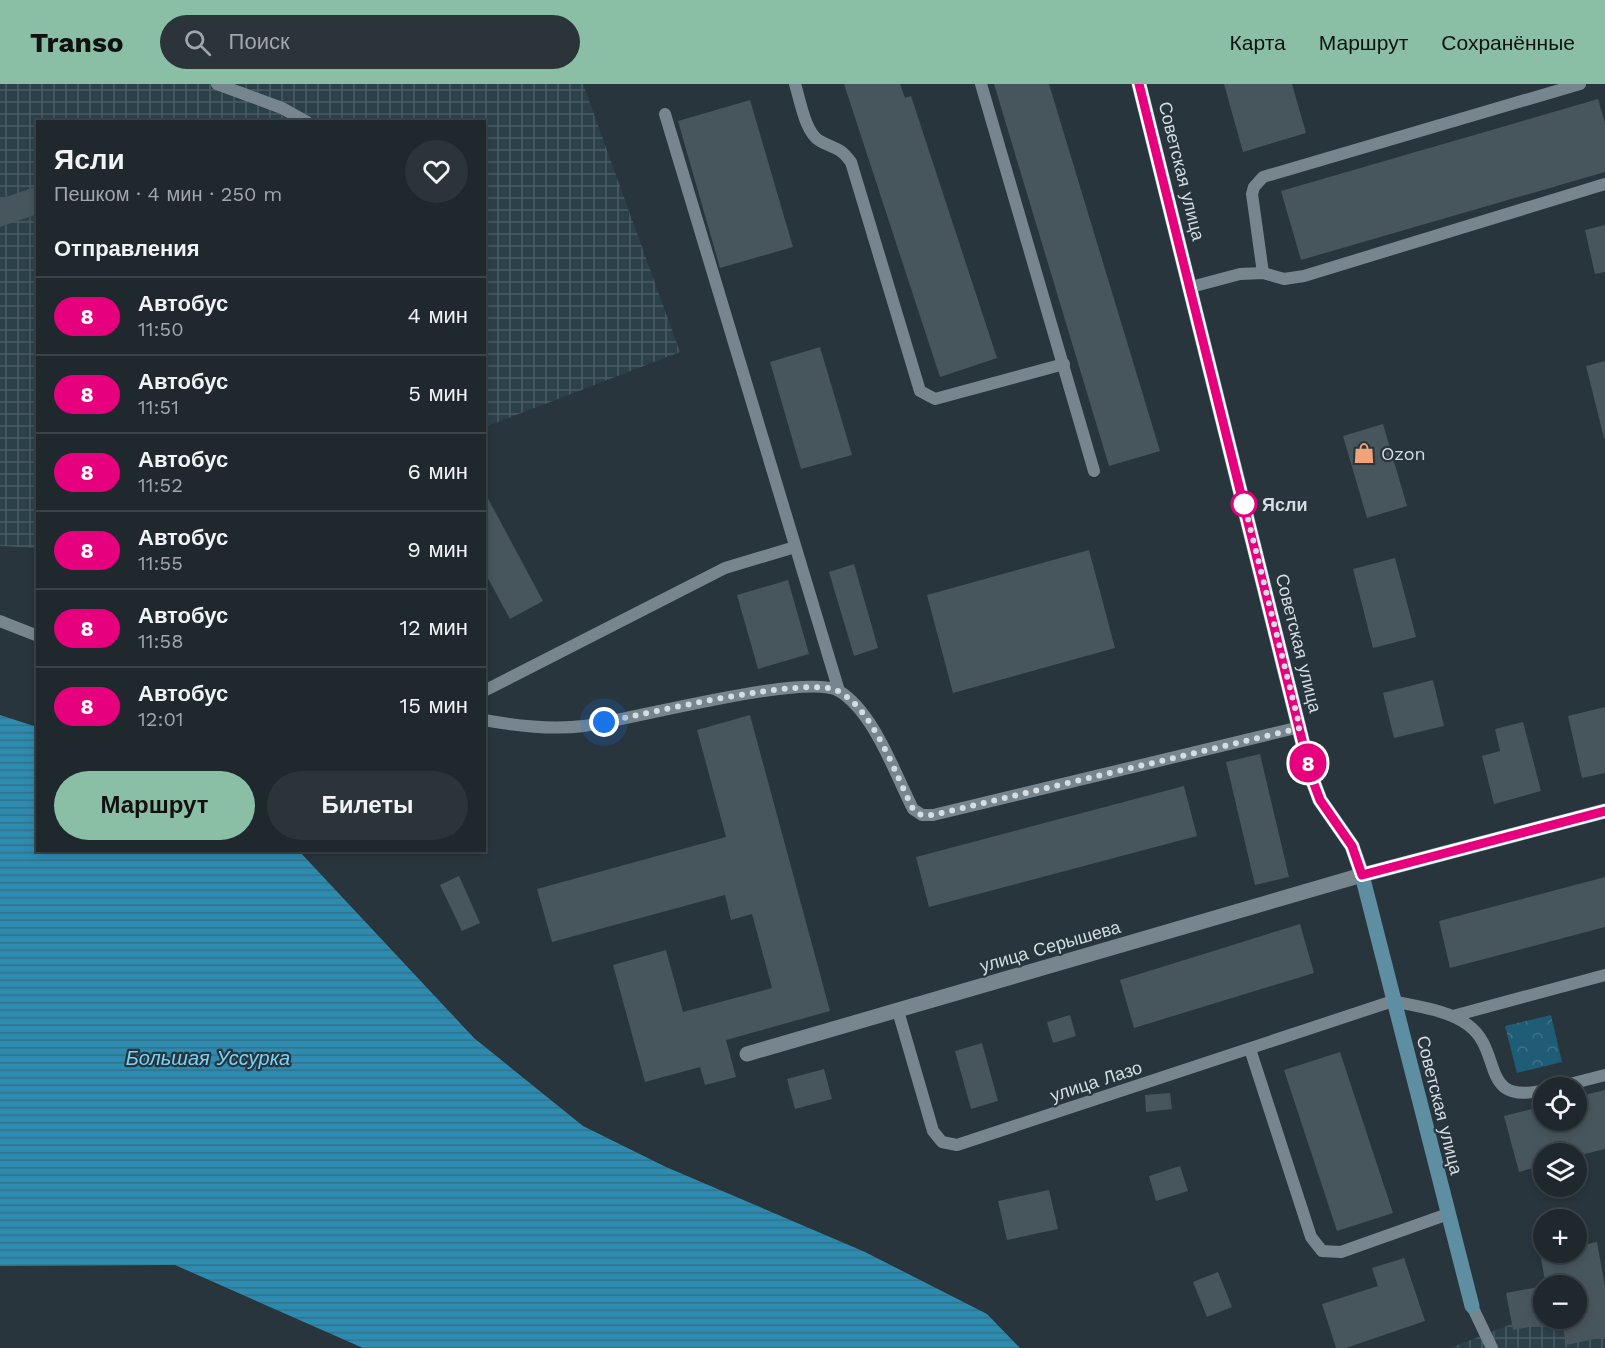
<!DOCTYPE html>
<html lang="ru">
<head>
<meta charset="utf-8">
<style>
  body { margin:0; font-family:"Work Sans",sans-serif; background:#2b3439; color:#f1f3f6; height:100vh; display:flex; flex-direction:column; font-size:22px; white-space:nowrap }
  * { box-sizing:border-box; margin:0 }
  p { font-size:20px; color:#a1a6aa }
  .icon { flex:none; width:33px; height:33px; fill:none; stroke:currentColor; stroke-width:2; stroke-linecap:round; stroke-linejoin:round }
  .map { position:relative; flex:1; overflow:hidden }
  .sheet { position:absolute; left:36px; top:36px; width:450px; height:732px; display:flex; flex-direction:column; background:#1e282d; border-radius:0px; box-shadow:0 3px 9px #0003,0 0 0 2px #3c4449 }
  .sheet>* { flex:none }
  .badge { padding:0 12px; border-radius:20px; font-size:21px; line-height:39px }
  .fabs { position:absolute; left:1533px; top:993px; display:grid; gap:12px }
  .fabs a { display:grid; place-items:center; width:54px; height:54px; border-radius:50%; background:#1e282d; box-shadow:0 3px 9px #0003,0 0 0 2px #3c4449; font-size:30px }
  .you { position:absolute; width:30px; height:30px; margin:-15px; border:4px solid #fff; border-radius:50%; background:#1a73e8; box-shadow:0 0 0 9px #1a73e833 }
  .map>.badge { position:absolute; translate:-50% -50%; box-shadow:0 0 0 3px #fff }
  h2 { padding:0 18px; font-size:22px; line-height:54px }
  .round { display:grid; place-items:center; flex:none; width:63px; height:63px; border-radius:32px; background:#2b3439 }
  .headline { display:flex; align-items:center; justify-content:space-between; height:102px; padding:0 18px }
  h1 { font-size:28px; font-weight:600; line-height:45px }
  .button { display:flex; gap:12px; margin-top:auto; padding:12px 18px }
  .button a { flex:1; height:69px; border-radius:36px; background:#8abfa5; color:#111; font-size:24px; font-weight:600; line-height:69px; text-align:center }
  .button a+a { background:#2b3439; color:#f1f3f6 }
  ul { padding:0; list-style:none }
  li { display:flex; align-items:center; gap:18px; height:78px; padding:0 18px; border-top:2px solid #3c4449 }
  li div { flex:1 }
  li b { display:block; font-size:22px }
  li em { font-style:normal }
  li .badge { min-width:66px; font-weight:700; text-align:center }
  header { display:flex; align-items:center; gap:36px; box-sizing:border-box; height:84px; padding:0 30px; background:#8abfa5; color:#111 }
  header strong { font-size:28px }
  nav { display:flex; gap:33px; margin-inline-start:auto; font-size:21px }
  .search { width:420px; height:54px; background:#2b3439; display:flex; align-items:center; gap:15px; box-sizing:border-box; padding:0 21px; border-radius:33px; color:#a1a6aa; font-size:22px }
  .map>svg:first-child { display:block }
</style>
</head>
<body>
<header>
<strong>Transo</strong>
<div class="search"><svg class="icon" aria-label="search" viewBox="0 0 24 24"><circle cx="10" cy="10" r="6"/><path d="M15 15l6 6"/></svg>Поиск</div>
<nav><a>Карта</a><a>Маршрут</a><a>Сохранённые</a></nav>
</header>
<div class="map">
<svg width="1605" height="1264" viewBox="0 0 1605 1264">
  <defs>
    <pattern id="industrial-grid" width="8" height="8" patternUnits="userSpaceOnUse" patternTransform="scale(1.5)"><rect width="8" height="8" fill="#2b4049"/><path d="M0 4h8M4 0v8" fill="none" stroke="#495b63"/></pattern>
    <pattern id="park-crowns" width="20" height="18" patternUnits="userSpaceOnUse" patternTransform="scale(1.5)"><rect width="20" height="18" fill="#1f5c75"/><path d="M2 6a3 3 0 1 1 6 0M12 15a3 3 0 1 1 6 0" fill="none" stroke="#3f7388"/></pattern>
    <pattern id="water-rules" width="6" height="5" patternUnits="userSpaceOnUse" patternTransform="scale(1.5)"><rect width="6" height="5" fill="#2e8bb0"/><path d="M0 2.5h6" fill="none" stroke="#34718a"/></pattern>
  </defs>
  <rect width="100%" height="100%" fill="#28353c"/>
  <g fill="url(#industrial-grid)">
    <path d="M0,0H583L680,268L485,343L484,38H38L37,464L0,462Z"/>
    <path d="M1605,1204V1264H1450L1543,1228L1544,1234H1576Z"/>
  </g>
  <path fill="url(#park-crowns)" d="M1551,931L1562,978L1517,989L1505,942Z"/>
  <path fill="url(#water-rules)" d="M0,631L37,643L38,766L299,767L474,954L583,1042L666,1083L865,1168L987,1230L1020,1264H363L175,1181L0,1182Z"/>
  <g fill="#47555c">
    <path d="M844,0H900L905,14L911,12L997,274L940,293Z"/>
    <path d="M994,0H1049L1160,367L1109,382Z"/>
    <path d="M1224,0H1292L1306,49L1243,68Z"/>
    <path d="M1598,15L1605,39V88L1301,176L1281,107Z"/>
    <path d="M750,16L793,163L720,184L678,37Z"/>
    <path d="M38,102V130L0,143V115Z"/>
    <path d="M1605,141V188L1595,190L1585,146Z"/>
    <path d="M820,263L852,371L801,385L770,278Z"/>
    <path d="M1605,277V354H1604L1586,282Z"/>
    <path d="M1383,340L1407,422L1367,434L1343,352Z"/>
    <path d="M484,407L543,517L510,535L484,487Z"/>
    <path d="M1089,466L1115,564L953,609L927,511Z"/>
    <path d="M1395,474L1416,553L1373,564L1353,485Z"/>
    <path d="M854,480L878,564L854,572L829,488Z"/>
    <path d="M788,496L809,570L758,585L737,511Z"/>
    <path d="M1433,596L1444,642L1394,654L1383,609Z"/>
    <path d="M1605,623V689L1582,694L1568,632Z"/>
    <path d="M750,631L830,927L726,956L736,993L705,1001L700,983L645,998L613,881L666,866L683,928L772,904L752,830L731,836L725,811L552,858L537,805L726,753L697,646Z"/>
    <path d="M1523,638L1541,707L1494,720L1482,672L1500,667L1495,645Z"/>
    <path d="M1260,670L1289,793L1255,801L1226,678Z"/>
    <path d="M1184,702L1197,752L929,823L916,773Z"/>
    <path d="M459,792L480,839L462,847L440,801Z"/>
    <path d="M1605,793V843L1450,884L1439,837Z"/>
    <path d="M1300,840L1314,889L1134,944L1120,896Z"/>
    <path d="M1070,931L1076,952L1053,959L1047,938Z"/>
    <path d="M982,959L998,1017L971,1025L955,967Z"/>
    <path d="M1340,968L1393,1129L1337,1147L1284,986Z"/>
    <path d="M824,985L832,1015L795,1025L787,995Z"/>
    <path d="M1605,1006V1065L1576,1072V1070H1544V1081L1519,1088L1504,1032L1544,1022V1036H1576V1013Z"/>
    <path d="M1170,1009L1172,1025L1146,1028L1145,1011Z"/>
    <path d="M1180,1082L1188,1107L1156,1117L1149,1092Z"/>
    <path d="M1049,1106L1058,1145L1007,1156L998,1117Z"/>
    <path d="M1597,1158L1605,1202V1253L1566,1261L1562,1237L1513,1246L1506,1209L1544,1202V1234H1576V1202H1546L1540,1169L1576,1168V1162Z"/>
    <path d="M1404,1174L1425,1237L1346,1264H1336L1322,1220L1378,1202L1372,1184Z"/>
    <path d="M1218,1188L1232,1223L1207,1233L1193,1198Z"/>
  </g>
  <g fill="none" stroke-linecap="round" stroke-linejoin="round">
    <g stroke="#77868e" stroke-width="12">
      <path d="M217,0L282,24L307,38"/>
      <path d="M795,0C800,15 805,49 820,57C836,66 839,62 851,78L920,307L935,315L1064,280"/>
      <path d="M981,0L1094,387"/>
      <path d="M665,30L839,607"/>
      <path d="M1263,189L1252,110L1254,103L1263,93L1580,0"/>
      <path d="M1191,203L1240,190L1263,189L1284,195L1304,192L1605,100"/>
      <path d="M0,537L38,552"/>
      <path d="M484,607L725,484L795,463"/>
      <path d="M484,636C517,642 551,646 584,642C631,636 806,588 839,607C874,628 895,690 913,725L922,731H933L1300,643"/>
      <path d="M898,927L933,1047L942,1058L957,1061L1393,917C1418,923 1448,926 1468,941C1504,967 1478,1022 1544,1006"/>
      <path d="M1453,932L1605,891"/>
      <path d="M1250,965L1311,1153L1322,1167L1341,1168L1448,1130"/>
      <path d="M1554,1004L1605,991"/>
      <path d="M1472,1222L1492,1264"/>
    </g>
    <path stroke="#77868e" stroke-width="15" d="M747,970L1362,791"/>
    <g stroke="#5e8ea2" stroke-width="15">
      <path d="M1139,0L1311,692L1320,716L1352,762L1362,791L1472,1222"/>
      <path d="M1362,791L1605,727"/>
    </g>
  </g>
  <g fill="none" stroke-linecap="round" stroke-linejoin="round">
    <defs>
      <path id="line" d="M1139,0L1311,692L1320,716L1352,762L1362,791L1605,727"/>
    </defs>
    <use href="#line" stroke="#fff" stroke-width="14"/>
    <use href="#line" stroke="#e6007e" stroke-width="9"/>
    <path stroke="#d4dde1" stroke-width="6" stroke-dasharray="0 10.8" d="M604,638C646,630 807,591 838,607C874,626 895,690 913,725L921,731H933L1300,644L1242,411L1244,420"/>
  </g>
  <defs>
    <symbol id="shop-bare" viewBox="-9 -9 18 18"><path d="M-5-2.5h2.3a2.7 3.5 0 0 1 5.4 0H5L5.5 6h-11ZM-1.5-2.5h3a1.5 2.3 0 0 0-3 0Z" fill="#f0a279" stroke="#28353c" stroke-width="2.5" paint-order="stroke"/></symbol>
  </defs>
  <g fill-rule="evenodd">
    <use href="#shop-bare" x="1349" y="354" width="30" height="30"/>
  </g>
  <circle fill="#fff" stroke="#e6007e" stroke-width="3" cx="1244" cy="420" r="12"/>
  <g text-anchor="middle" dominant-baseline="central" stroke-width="4.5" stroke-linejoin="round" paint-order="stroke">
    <g font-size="18" fill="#d4dde1" stroke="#28353c">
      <text transform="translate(1182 87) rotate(76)">Советская улица</text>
      <text transform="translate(1299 559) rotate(76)">Советская улица</text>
      <text transform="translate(1050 862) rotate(-16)">улица Серышева</text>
      <text transform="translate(1096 997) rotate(-18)">улица Лазо</text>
      <text transform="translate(1440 1021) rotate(76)">Советская улица</text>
    </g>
    <g font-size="18" fill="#d4dde1" stroke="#28353c" text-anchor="start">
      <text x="1381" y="369">Ozon</text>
    </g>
    <g font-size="18" font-weight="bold" fill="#d4dde1" stroke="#28353c" text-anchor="start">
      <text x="1262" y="420">Ясли</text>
    </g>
    <g font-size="20" font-style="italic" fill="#77d3fc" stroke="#28353c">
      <text x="208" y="974">Большая Уссурка</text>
    </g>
  </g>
</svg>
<div class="fabs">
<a><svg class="icon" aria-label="locate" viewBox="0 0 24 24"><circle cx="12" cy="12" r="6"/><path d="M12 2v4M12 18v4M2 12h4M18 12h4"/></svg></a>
<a><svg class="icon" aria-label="layers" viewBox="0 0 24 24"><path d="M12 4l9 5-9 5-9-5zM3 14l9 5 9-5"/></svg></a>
<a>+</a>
<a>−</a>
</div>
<div class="you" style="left:604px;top:638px"></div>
<b class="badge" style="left:1308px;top:679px;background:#e6007e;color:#fff">8</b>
<section class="sheet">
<div class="headline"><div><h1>Ясли</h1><p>Пешком · 4 мин · 250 m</p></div><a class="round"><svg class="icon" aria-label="heart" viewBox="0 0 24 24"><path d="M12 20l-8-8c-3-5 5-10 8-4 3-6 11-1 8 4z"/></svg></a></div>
<h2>Отправления</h2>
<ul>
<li><span class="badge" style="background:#e6007e;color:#fff">8</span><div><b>Автобус</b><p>11:50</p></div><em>4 мин</em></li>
<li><span class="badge" style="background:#e6007e;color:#fff">8</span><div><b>Автобус</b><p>11:51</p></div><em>5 мин</em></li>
<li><span class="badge" style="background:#e6007e;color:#fff">8</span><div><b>Автобус</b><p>11:52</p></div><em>6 мин</em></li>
<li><span class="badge" style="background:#e6007e;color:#fff">8</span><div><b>Автобус</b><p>11:55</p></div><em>9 мин</em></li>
<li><span class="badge" style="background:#e6007e;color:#fff">8</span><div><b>Автобус</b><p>11:58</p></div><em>12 мин</em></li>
<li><span class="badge" style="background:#e6007e;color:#fff">8</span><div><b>Автобус</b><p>12:01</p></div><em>15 мин</em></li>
</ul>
<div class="button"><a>Маршрут</a><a>Билеты</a></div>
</section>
</div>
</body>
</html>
